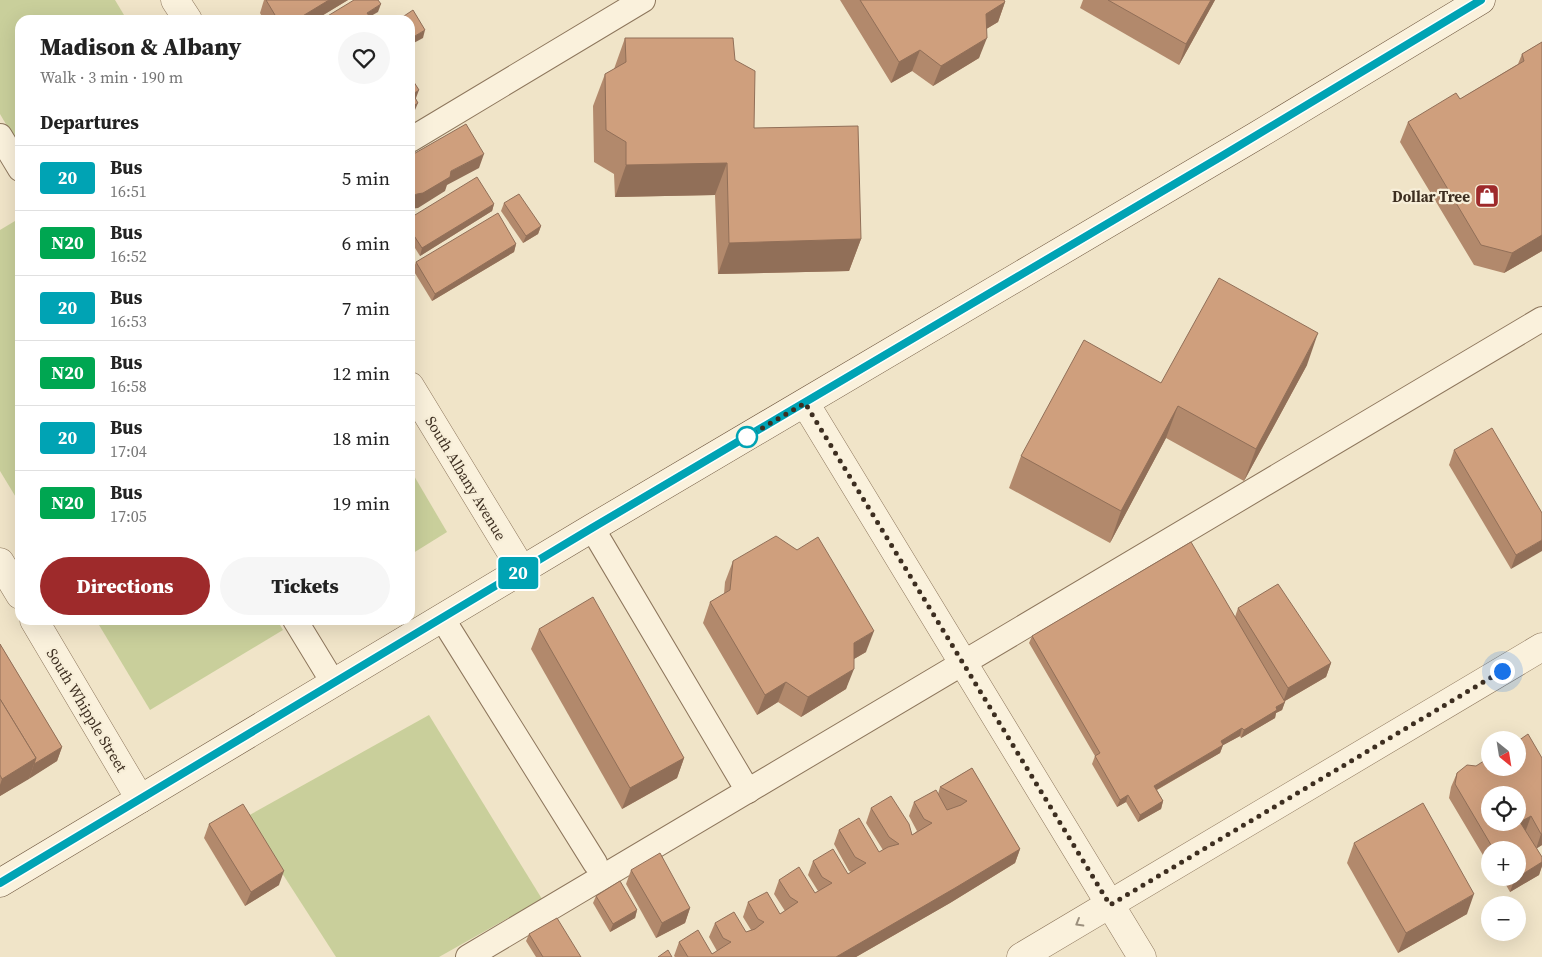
<!DOCTYPE html>
<html lang="en">
<head>
<meta charset="utf-8">
<style>
  body { margin:0; font-family:"Source Serif 4",serif; background:#f6f6f6; color:#222; height:100vh; display:flex; flex-direction:column; font-size:19px; white-space:nowrap }
  * { box-sizing:border-box; margin:0 }
  p { font-size:16px; color:#767676 }
  .icon { flex:none; width:28px; height:28px; fill:none; stroke:currentColor; stroke-width:2; stroke-linecap:round; stroke-linejoin:round }
  .map { position:relative; flex:1; overflow:hidden }
  .side { position:absolute; left:15px; top:15px; width:400px; height:610px; display:flex; flex-direction:column; background:#fff; border-radius:15px; box-shadow:0 5px 20px #0002 }
  .side>* { flex:none }
  .badge { padding:0 10px; border-radius:4px; font-size:18px; line-height:32px }
  .needle { width:32px; rotate:150deg }
  .buttons { position:absolute; left:1481px; top:731px; display:grid; gap:10px }
  .buttons a { display:grid; place-items:center; width:45px; height:45px; border-radius:50%; background:#fff; box-shadow:0 5px 20px #0002; font-size:25px }
  .you { position:absolute; width:25px; height:25px; margin:-12px; border:4px solid #fff; border-radius:50%; background:#1a73e8; box-shadow:0 0 0 8px #1a73e833 }
  .map>.badge { position:absolute; translate:-50% -50%; box-shadow:0 0 0 2px #fff }
  h2 { padding:0 25px; font-size:19px; line-height:45px }
  .round { display:grid; place-items:center; flex:none; width:52px; height:52px; border-radius:26px; background:#f6f6f6 }
  .summary { display:flex; align-items:center; justify-content:space-between; height:85px; padding:0 25px }
  h1 { font-size:24px; font-weight:800; line-height:38px }
  .action { display:flex; gap:10px; margin-top:auto; padding:10px 25px }
  .action a { flex:1; height:58px; border-radius:30px; background:#9e2a2b; color:#fff; font-size:20px; font-weight:800; line-height:58px; text-align:center }
  .action a+a { background:#f6f6f6; color:#222 }
  ul { padding:0; list-style:none }
  li { display:flex; align-items:center; gap:15px; height:65px; padding:0 25px; border-top:1px solid #e0e0e0 }
  li div { flex:1 }
  li b { display:block; font-size:19px }
  li em { font-style:normal }
  li .badge { min-width:55px; font-weight:700; text-align:center }
  .map>svg:first-child { display:block }
</style>
</head>
<body>
<div class="map">
<svg width="1542" height="957" viewBox="0 0 1542 957">
  <rect width="100%" height="100%" fill="#f0e4c8"/>
  <g fill="#c9cf9b">
    <path d="M0,0H115L127,20H20V148L0,114Z"/>
    <path d="M20,218V504L0,471V230Z"/>
    <path d="M410,469L447,532L410,555Z"/>
    <path d="M96,620H277L283,630L150,710Z"/>
    <path d="M429,715L542,899L439,957H336L246,817Z"/>
  </g>
  <g fill="none" stroke-linecap="round" stroke-linejoin="round">
    <defs>
      <g id="service">
        <path d="M0,136L20,169"/>
        <path d="M410,140L643,0"/>
        <path d="M592,528L748,791"/>
        <path d="M442,618L595,863"/>
        <path d="M295,620L334,684"/>
        <path d="M468,957L1542,319"/>
      </g>
      <g id="minor">
        <path d="M175,0L188,20"/>
        <path d="M410,386L522,570"/>
        <path d="M805,403L1142,957"/>
        <path d="M0,562L20,595"/>
        <path d="M34,620L140,799"/>
      </g>
      <path id="tertiary" d="M1021,957L1542,647"/>
      <path id="secondary" d="M0,883L592,528L1256,136L1481,0"/>
    </defs>
    <use href="#service" stroke="#8d765c" stroke-width="26"/>
    <use href="#minor" stroke="#8d765c" stroke-width="29"/>
    <use href="#tertiary" stroke="#8d765c" stroke-width="29"/>
    <use href="#secondary" stroke="#6f573f" stroke-width="29"/>
    <use href="#service" stroke="#faf1dc" stroke-width="24"/>
    <use href="#minor" stroke="#faf1dc" stroke-width="28"/>
    <use href="#tertiary" stroke="#faf1dc" stroke-width="28"/>
    <use href="#secondary" stroke="#faf1dc" stroke-width="28"/>
  </g>
  <g fill="#b2896c">
    <path d="M264,0H348L315,20H264L260,13Z"/>
    <path d="M840,0H1004L1005,2L998,22L986,29L979,58L933,86L912,71L891,83Z"/>
    <path d="M1083,0H1215L1179,65L1080,8Z"/>
    <path d="M625,38L735,60L754,128L861,239L849,271L718,274L715,195L615,197L614,174L594,162L593,106L605,74L614,69Z"/>
    <path d="M1542,42V251L1504,273L1474,265L1400,142L1408,122L1460,99L1518,64L1522,54Z"/>
    <path d="M504,203L541,226L538,234L523,243L501,211Z"/>
    <path d="M494,204L492,211L420,256L410,240V218Z"/>
    <path d="M516,244L514,252L432,301L413,270L416,262Z"/>
    <path d="M1307,365L1244,481L1166,438L1110,543L1009,488L1021,456L1161,383Z"/>
    <path d="M1454,450L1542,513L1511,569L1449,465Z"/>
    <path d="M797,550L866,652L854,659L846,689L801,717L778,702L757,715L703,623L710,602L724,594L725,582L733,561Z"/>
    <path d="M1238,608L1331,663L1326,677L1285,701L1282,710L1276,713L1275,718L1241,738L1240,736L1223,745L1220,753L1157,790L1163,801L1161,809L1138,822L1126,802L1117,807L1092,764L1095,756L1029,643L1032,636L1235,617Z"/>
    <path d="M539,629L684,758L677,778L622,809L531,649Z"/>
    <path d="M0,644L62,747L57,761L0,796Z"/>
    <path d="M1542,758V845L1536,848L1542,857V866L1539,875L1510,892L1502,878L1498,881L1496,878H1518V850H1490V867L1449,798L1451,787L1457,773L1476,766Z"/>
    <path d="M972,768L1020,849L1015,863L950,903L856,957H675L674,956L679,942L712,954L717,951L709,937L715,923L746,932L751,930L743,917L748,902L780,914L785,911L774,894L779,880L815,893L818,891L808,875L813,861L848,874L851,872L849,871L834,844L839,830L879,852L883,850L866,823L871,808L912,835L917,831L909,816L914,802L938,794L940,787Z"/>
    <path d="M209,824L279,885L245,906L204,838Z"/>
    <path d="M1354,843L1467,914L1398,953L1347,863Z"/>
    <path d="M631,870L690,908L685,923L656,938L626,884Z"/>
    <path d="M596,896L637,910L635,918L610,932L593,903Z"/>
    <path d="M529,934L581,957H536L526,941Z"/>
  </g>
  <g fill="#916f58">
    <path d="M329,0H348L315,20H296Z"/>
    <path d="M1211,0H1215L1179,65L1186,44Z"/>
    <path d="M1005,2L998,22L978,34L986,14Z"/>
    <path d="M381,4L378,12L364,20L367,13Z"/>
    <path d="M425,30L423,38L410,45V39Z"/>
    <path d="M987,38L979,58L933,86L941,66Z"/>
    <path d="M920,50L912,71L891,83L899,62Z"/>
    <path d="M419,90L416,98L410,102L413,94Z"/>
    <path d="M418,103L415,110L410,113V108Z"/>
    <path d="M484,154L479,168L447,185L445,191L418,208L410,209V197L417,194L451,171Z"/>
    <path d="M727,163L715,195L615,197L626,165Z"/>
    <path d="M494,204L492,211L420,256L422,248Z"/>
    <path d="M541,226L538,234L523,243L526,236Z"/>
    <path d="M1542,235V251L1504,273L1512,253Z"/>
    <path d="M861,239L849,271L718,274L729,243Z"/>
    <path d="M516,244L514,252L432,301L435,294Z"/>
    <path d="M1318,333L1307,365L1244,481L1256,449Z"/>
    <path d="M1178,406L1166,438L1110,543L1121,511Z"/>
    <path d="M1542,540V551L1511,569L1516,555Z"/>
    <path d="M874,631L866,652L847,663L854,643Z"/>
    <path d="M1331,663L1326,677L1283,702L1288,688Z"/>
    <path d="M854,669L846,689L801,717L808,697Z"/>
    <path d="M786,682L778,702L757,715L765,695Z"/>
    <path d="M1285,702L1282,710L1276,713L1275,718L1241,738L1244,730L1276,707Z"/>
    <path d="M1242,728L1240,736L1218,748L1221,741Z"/>
    <path d="M1223,745L1220,753L1151,793L1154,786Z"/>
    <path d="M62,747L57,761L29,779L34,764Z"/>
    <path d="M36,758L29,779L0,796V785L2,779Z"/>
    <path d="M684,758L677,778L622,809L630,788Z"/>
    <path d="M1128,795L1126,802L1117,807L1120,800Z"/>
    <path d="M1163,801L1161,809L1138,822L1140,815Z"/>
    <path d="M1531,816L1526,830L1515,837L1520,822Z"/>
    <path d="M1541,834H1542V845L1536,849Z"/>
    <path d="M1020,849L1015,863L950,903L856,957H836Z"/>
    <path d="M1542,862V866L1539,875L1510,892L1515,878H1518V877Z"/>
    <path d="M284,871L279,885L245,906L251,892Z"/>
    <path d="M1474,894L1467,914L1398,953L1406,933Z"/>
    <path d="M690,908L685,923L656,938L662,923Z"/>
    <path d="M637,910L635,918L610,932L613,924Z"/>
  </g>
  <g fill="#cf9f7d" stroke="#916f58" fill-rule="evenodd">
    <path d="M266,0H329L296,20H278Z"/>
    <path d="M354,0H378L381,4L367,13L372,20H321Z"/>
    <path d="M860,0H1004L1005,2L986,14L987,38L941,66L920,50L899,62Z"/>
    <path d="M1108,0H1211L1186,44Z"/>
    <path d="M413,10L425,30L410,39V20H398Z"/>
    <path d="M625,38H733L735,60L755,71L754,128L858,126L861,239L729,243L727,163L626,165V142L606,130L605,74L626,62Z"/>
    <path d="M1542,42V235L1512,253L1481,245L1408,122L1456,93L1460,99L1524,61L1522,54Z"/>
    <path d="M410,76L419,90L413,94L418,103L410,108Z"/>
    <path d="M466,124L484,154L451,171L450,177L423,193L417,194L410,197V156Z"/>
    <path d="M477,177L494,204L422,248L411,231H410V218Z"/>
    <path d="M519,194L541,226L526,236L504,203Z"/>
    <path d="M498,213L516,244L435,294L416,262Z"/>
    <path d="M1219,278L1318,333L1256,449L1178,406L1121,511L1021,456L1084,340L1161,383Z"/>
    <path d="M1492,428L1542,513V540L1516,555L1454,450Z"/>
    <path d="M776,536L797,550L818,537L874,631L854,643V669L808,697L786,682L765,695L710,602L730,590L733,561Z"/>
    <path d="M1191,542L1285,702L1276,707L1277,710L1244,730L1242,728L1221,741L1223,745L1154,786L1163,801L1140,815L1128,795L1120,800L1095,756L1100,753L1032,636Z"/>
    <path d="M1278,584L1331,663L1288,688L1238,608Z"/>
    <path d="M593,597L684,758L630,788L539,629Z"/>
    <path d="M0,644L62,747L34,764L36,758L0,699Z"/>
    <path d="M0,699L36,758L2,779L0,775Z"/>
    <path d="M1528,734L1542,758V834H1541L1531,816L1520,822L1542,857V862L1518,877V850H1494L1455,784L1457,773L1467,765L1476,766L1490,757V768H1518V741ZM1490,795H1518V822H1490Z"/>
    <path d="M972,768L1020,849L955,888L836,957H688L679,942L698,930L712,954L731,942L723,938L715,923L734,912L746,932L755,929L764,922L758,919L748,902L767,892L780,914L798,902L790,897L779,880L799,867L815,893L832,883L822,877L813,861L833,849L848,874L866,863L855,857L839,830L859,818L879,852L888,847L899,844L889,837L871,808L891,796L909,824L912,835L932,823L924,819L914,802L936,790L947,810L961,805L967,801L940,787Z"/>
    <path d="M1423,803L1474,894L1406,933L1354,843Z"/>
    <path d="M243,804L284,871L251,892L209,824Z"/>
    <path d="M660,853L690,908L662,923L631,870Z"/>
    <path d="M620,881L637,910L613,924L596,896Z"/>
    <path d="M557,918L581,957H543L529,934Z"/>
    <path d="M668,950L672,957H658Z"/>
  </g>
  <defs><path id="oneway-chevron" d="M-2-3.5L2.5 0L-2 3.5" fill="none" stroke-width="1.6" stroke-linecap="round" stroke-linejoin="round" transform="scale(1.25)"/></defs>
  <use stroke="#9c907e" href="#oneway-chevron" transform="translate(1079 923) rotate(150)"/>
  <g fill="none" stroke-linecap="round" stroke-linejoin="round">
    <defs>
      <path id="line" d="M0,883L592,528L1222,156L1481,0"/>
    </defs>
    <use href="#line" stroke="#fff" stroke-width="11"/>
    <use href="#line" stroke="#00a3b4" stroke-width="8"/>
    <path stroke="#3d2e20" stroke-width="5" stroke-dasharray="0 9" d="M747,437L805,403L1110,905L1502,671"/>
  </g>
  <defs>
    <symbol id="shop-square" viewBox="-11 -11 22 22"><rect x="-9" y="-9" width="18" height="18" rx="4" fill="#9e2a2b" stroke="#f7eed8"/><path d="M-5-2.5h2.3a2.7 3.5 0 0 1 5.4 0H5L5.5 6h-11ZM-1.5-2.5h3a1.5 2.3 0 0 0-3 0Z" fill="#fff"/></symbol>
  </defs>
  <g fill-rule="evenodd">
    <use href="#shop-square" x="1473" y="182" width="28" height="28"/>
  </g>
  <circle fill="#fff" stroke="#00a3b4" stroke-width="2.5" cx="747" cy="437" r="10"/>
  <g text-anchor="middle" dominant-baseline="central" stroke-width="4.5" stroke-linejoin="round" paint-order="stroke">
    <g font-size="15" font-weight="bold" fill="#3d2e20" stroke="#f7eed8" text-anchor="end">
      <text x="1470" y="196">Dollar Tree</text>
    </g>
    <g font-size="15" fill="#3d2e20" stroke="#f7eed8">
      <text transform="translate(466 478) rotate(59)">South Albany Avenue</text>
      <text transform="translate(87 710) rotate(59)">South Whipple Street</text>
    </g>
  </g>
</svg>
<div class="buttons">
<a><svg class="needle" viewBox="-14 -14 28 28"><path d="M0-13l5 13h-10z" fill="#e53935"/><path d="M0 13l5-13h-10z" fill="#767676"/></svg></a>
<a><svg class="icon" aria-label="locate" viewBox="0 0 24 24"><circle cx="12" cy="12" r="6"/><path d="M12 2v4M12 18v4M2 12h4M18 12h4"/></svg></a>
<a>+</a>
<a>−</a>
</div>
<div class="you" style="left:1502px;top:671px"></div>
<b class="badge" style="left:518px;top:573px;background:#00a3b4;color:#fff">20</b>
<section class="side">
<div class="summary"><div><h1>Madison &amp; Albany</h1><p>Walk · 3 min · 190 m</p></div><a class="round"><svg class="icon" aria-label="heart" viewBox="0 0 24 24"><path d="M12 20l-8-8c-3-5 5-10 8-4 3-6 11-1 8 4z"/></svg></a></div>
<h2>Departures</h2>
<ul>
<li><span class="badge" style="background:#00a3b4;color:#fff">20</span><div><b>Bus</b><p>16:51</p></div><em>5 min</em></li>
<li><span class="badge" style="background:#00a651;color:#fff">N20</span><div><b>Bus</b><p>16:52</p></div><em>6 min</em></li>
<li><span class="badge" style="background:#00a3b4;color:#fff">20</span><div><b>Bus</b><p>16:53</p></div><em>7 min</em></li>
<li><span class="badge" style="background:#00a651;color:#fff">N20</span><div><b>Bus</b><p>16:58</p></div><em>12 min</em></li>
<li><span class="badge" style="background:#00a3b4;color:#fff">20</span><div><b>Bus</b><p>17:04</p></div><em>18 min</em></li>
<li><span class="badge" style="background:#00a651;color:#fff">N20</span><div><b>Bus</b><p>17:05</p></div><em>19 min</em></li>
</ul>
<div class="action"><a>Directions</a><a>Tickets</a></div>
</section>
</div>
</body>
</html>
